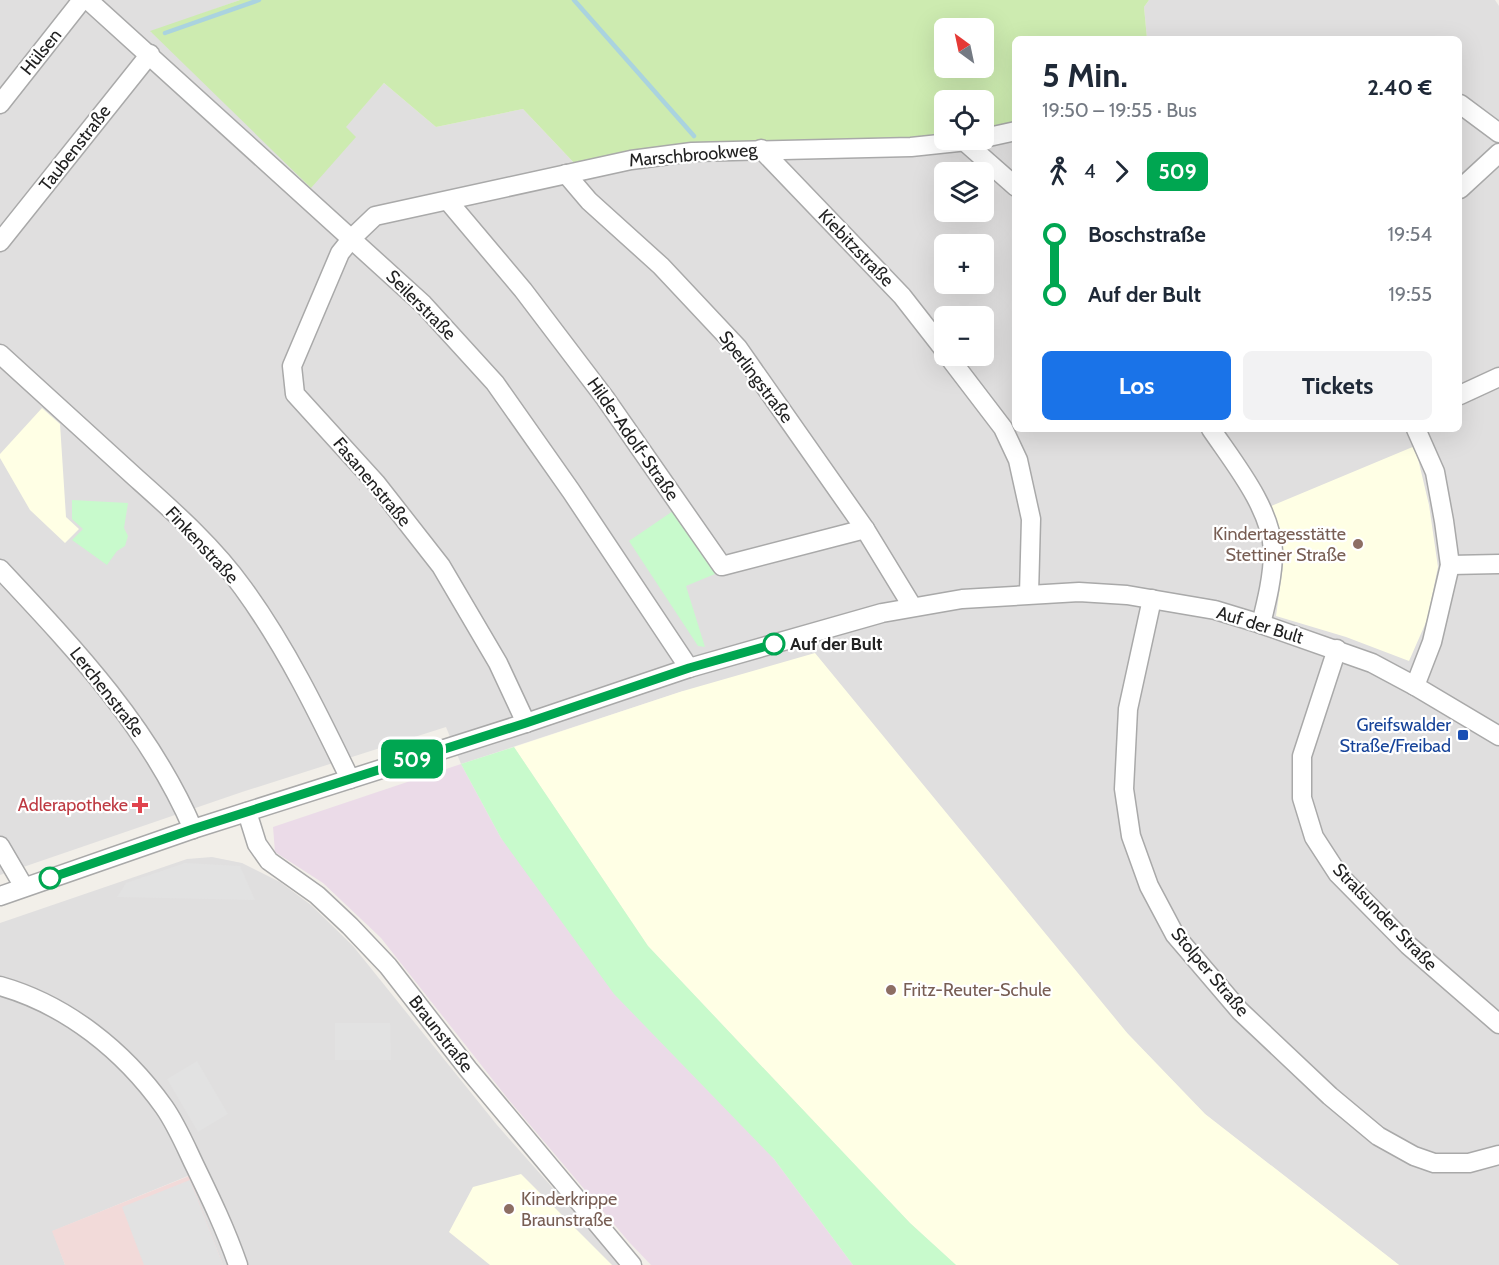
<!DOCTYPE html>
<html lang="de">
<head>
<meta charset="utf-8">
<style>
  body { margin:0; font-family:Cabin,sans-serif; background:#f2f2f3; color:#1f2937; height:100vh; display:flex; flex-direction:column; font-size:22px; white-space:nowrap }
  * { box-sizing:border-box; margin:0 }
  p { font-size:20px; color:#747a83 }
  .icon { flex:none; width:33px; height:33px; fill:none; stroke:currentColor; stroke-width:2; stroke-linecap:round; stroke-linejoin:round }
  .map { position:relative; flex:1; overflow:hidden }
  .side { position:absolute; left:1012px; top:36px; width:450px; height:396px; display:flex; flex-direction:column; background:#fff; border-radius:9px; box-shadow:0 6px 24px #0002 }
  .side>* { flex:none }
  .badge { padding:0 12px; border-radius:9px; font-size:21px; line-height:39px }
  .needle { width:39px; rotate:327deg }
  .controls { position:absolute; left:934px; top:18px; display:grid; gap:12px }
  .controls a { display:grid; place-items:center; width:60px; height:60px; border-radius:9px; background:#fff; box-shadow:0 6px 24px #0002; font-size:30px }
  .map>.badge { position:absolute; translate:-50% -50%; box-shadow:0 0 0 3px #fff }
  .legs { display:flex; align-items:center; gap:9px; height:66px; padding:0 30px; font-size:20px }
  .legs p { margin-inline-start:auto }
  .summary { display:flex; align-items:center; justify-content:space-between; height:102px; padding:0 30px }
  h1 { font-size:33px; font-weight:700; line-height:45px }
  .cta { display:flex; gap:12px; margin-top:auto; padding:12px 30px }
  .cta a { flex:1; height:69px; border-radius:9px; background:#1a73e8; color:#fff; font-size:24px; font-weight:700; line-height:69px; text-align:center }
  .cta a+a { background:#f2f2f3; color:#1f2937 }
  ul { padding:0 30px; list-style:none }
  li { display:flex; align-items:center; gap:21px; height:60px; font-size:22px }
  li i { display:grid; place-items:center; width:9px; height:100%; margin:0 8px; background:currentColor }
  li i::after { content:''; width:15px; height:15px; margin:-8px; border:4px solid; border-radius:50%; background:#fff }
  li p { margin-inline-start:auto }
  li:first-child i { background:linear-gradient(#0000 50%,currentColor 0) }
  li:last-child i { background:linear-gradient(currentColor 50%,#0000 0) }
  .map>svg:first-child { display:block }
</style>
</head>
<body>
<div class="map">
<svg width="1499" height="1265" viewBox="0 0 1499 1265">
  <rect width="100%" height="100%" fill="#f2efe9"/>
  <g fill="#e0dfdf" fill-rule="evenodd">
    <path d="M0,0H240L151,32L355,137L345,127L384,83L436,127L523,109L577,166L630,153L945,135V140L1015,125L1016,429H1460V39H1147L1144,7L1149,0H1495L1499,6V1265H1399L1205,1114L1128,1034L683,691L461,764L446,727L242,792L0,875ZM945,172H984V212H945ZM945,244H984V284H945ZM945,316H984V356H945Z"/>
    <path d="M212,857L242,863L280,882L311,905L353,946L497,1125L621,1265H223L188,1176L53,1231L65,1265H0V923L187,859Z"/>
  </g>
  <path fill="#f2dad9" d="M189,1176L223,1265H65L52,1231Z"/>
  <path fill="#ebdbe8" d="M461,764L501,838L774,1159L853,1265H651L629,1242L508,1099L381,938L323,883L275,852L273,827Z"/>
  <g fill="#ffffe5">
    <path d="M42,408L60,424L66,517L79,529L65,543L30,510L0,458V454Z"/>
    <path d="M1415,446L1429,505L1438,567L1427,620L1409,661L1346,637L1276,616L1284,558L1279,529L1269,507Z"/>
    <path d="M815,653L1128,1034L1205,1114L1399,1265H956L910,1223L648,946L514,747L683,691Z"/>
    <path d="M521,1174L612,1265H490L449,1232L473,1187Z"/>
  </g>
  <path fill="#cdebb0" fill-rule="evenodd" d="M240,0H1149L1144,7L1147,39H1016L1015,125L984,131V100H945V135L577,166L523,109L436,127L384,83L346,127L356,137L311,188L150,31ZM945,28H984V68H945Z"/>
  <g fill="#c8facc">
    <path d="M72,500L128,503L124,528L128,536L125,546L117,551L107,565L72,540L83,529L72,519Z"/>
    <path d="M673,511L715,574L686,586L705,647L698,646L629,541Z"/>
    <path d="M514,747L648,946L910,1223L956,1265H853L774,1159L614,994L501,838L461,764Z"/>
  </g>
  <g fill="#e2e2e2">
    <path d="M185,863L240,866L255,900L117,897L126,883Z"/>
    <path d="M335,1023H390L391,1060H335Z"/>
    <path d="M197,1061L228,1114L198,1132L167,1079Z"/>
    <path d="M190,1180L223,1265H144L122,1207Z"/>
  </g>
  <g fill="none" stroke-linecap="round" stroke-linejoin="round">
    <g stroke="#aad3df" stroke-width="4.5">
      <path d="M574,0L694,136"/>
      <path d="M165,33L259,0"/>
    </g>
    <defs>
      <g id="minor">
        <path d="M88,0L423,304L495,383L571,491L689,668"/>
        <path d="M0,104L82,0"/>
        <path d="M1460,104L1499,133"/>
        <path d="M984,138L1016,131"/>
        <path d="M965,142L1016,187"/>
        <path d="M761,149L902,296L945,351"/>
        <path d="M566,174L589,201L661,266L738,348L865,529L912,606"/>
        <path d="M1460,189L1499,153"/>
        <path d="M448,201L523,290L605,398L722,566L865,529"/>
        <path d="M0,242L150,54"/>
        <path d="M0,354C45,395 90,436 135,477C173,511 213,546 243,588C286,647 318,713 350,779"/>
        <path d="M948,356L1003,428L1018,460L1031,519L1029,594"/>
        <path d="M1460,395L1499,377"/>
        <path d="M1211,429C1234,463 1271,508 1273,551C1273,576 1267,600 1261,624"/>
        <path d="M1450,565L1499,564"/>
        <path d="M0,569C75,649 149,727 193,829"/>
        <path d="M1152,599L1128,709L1124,789L1131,836L1149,886L1175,935L1240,1011L1330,1096L1378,1136L1414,1156L1434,1163H1469L1499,1155"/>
        <path d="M1337,649L1302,756V798L1314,837L1338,874L1408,945L1499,1024"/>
        <path d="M1415,686L1432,642L1450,565L1444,521L1435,472L1416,429"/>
        <path d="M526,723L498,663L441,566L376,483L295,394L292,366L340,253L352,238L375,216L631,160L692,152L911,147L977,140"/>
        <path d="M247,812L257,844L269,861L317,895L350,926L388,966L468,1069L632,1265"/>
        <path d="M0,846L24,887"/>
        <path d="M0,896L193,829L526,723L689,668L882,613L962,599L1079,592L1127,595L1215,610L1261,624L1372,663L1415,686L1499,736"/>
        <path d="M0,986C67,1005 124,1051 164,1107C176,1124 185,1145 194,1164C210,1197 226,1230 238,1265"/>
      </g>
    </defs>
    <use href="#minor" stroke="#a9a9a9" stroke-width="21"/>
    <use href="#minor" stroke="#fff" stroke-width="18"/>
  </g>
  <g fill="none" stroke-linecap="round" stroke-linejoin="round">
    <defs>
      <path id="line-1" d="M50,878L193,829L526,723L689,668L774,644"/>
    </defs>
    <use href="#line-1" stroke="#fff" stroke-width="14"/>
    <use href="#line-1" stroke="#00a651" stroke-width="9"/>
  </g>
  <g fill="#8d6e63" stroke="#fff" stroke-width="2">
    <circle cx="1358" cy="544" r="6"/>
    <circle cx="891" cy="990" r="6"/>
    <circle cx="509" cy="1209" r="6"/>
  </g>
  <g fill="#fff" stroke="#00a651" stroke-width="3">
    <circle cx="774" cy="644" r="10"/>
    <circle cx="50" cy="878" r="10"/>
  </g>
  <rect fill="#1a4fb4" stroke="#fff" stroke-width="2" x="1457" y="729" width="12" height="12" rx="3"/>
  <path fill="#e0444e" stroke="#fff" stroke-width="2" d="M137 796h6v6h6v6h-6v6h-6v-6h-6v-6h6z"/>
  <g text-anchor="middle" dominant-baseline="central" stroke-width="4.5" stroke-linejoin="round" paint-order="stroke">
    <g font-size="18" fill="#222" stroke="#fff">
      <text transform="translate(41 52) rotate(-51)">Hülsen</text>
      <text transform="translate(75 148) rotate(-52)">Taubenstraße</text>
      <text transform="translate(693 155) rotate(-5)">Marschbrookweg</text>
      <text transform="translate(856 248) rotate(46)">Kiebitzstraße</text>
      <text transform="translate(421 305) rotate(45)">Seilerstraße</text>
      <text transform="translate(756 377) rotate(53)">Sperlingstraße</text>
      <text transform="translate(633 439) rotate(55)">Hilde-Adolf-Straße</text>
      <text transform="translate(372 482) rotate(50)">Fasanenstraße</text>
      <text transform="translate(202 545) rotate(47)">Finkenstraße</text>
      <text transform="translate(1260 625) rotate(17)">Auf der Bult</text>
      <text transform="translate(107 692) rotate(52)">Lerchenstraße</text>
      <text transform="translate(1385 917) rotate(46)">Stralsunder Straße</text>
      <text transform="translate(1210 972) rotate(50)">Stolper Straße</text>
      <text transform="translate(441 1034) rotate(52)">Braunstraße</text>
    </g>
    <g font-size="18" fill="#785e54" stroke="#fff" text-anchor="start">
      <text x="1346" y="534" text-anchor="end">Kindertagesstätte<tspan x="1346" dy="21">Stettiner Straße</tspan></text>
      <text x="903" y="990">Fritz-Reuter-Schule</text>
      <text x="521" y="1199">Kinderkrippe<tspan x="521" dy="21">Braunstraße</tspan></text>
    </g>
    <g font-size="18" font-weight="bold" fill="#222" stroke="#fff" text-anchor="start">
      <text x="790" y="644">Auf der Bult</text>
    </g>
    <g font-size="18" fill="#164399" stroke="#fff" text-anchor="end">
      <text x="1451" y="725">Greifswalder<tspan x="1451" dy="21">Straße/Freibad</tspan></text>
    </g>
    <g font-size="18" fill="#be3a42" stroke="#fff" text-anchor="end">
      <text x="128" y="805">Adlerapotheke</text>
    </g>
  </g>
</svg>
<div class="controls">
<a><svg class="needle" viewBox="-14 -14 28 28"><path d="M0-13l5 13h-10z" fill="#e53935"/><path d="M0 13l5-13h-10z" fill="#747a83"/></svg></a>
<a><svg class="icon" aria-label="locate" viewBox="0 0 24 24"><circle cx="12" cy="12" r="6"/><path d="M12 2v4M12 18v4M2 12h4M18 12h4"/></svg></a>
<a><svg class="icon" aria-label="layers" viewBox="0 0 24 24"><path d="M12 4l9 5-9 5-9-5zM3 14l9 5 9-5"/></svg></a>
<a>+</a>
<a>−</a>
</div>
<b class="badge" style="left:412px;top:759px;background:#00a651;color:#fff">509</b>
<section class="side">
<div class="summary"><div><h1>5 Min.</h1><p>19:50 – 19:55 · Bus</p></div><b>2.40 €</b></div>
<div class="legs"><svg class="icon" aria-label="walk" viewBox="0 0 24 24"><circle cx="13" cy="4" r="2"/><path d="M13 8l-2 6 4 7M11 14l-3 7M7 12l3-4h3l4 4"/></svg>4<svg class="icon" aria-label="forward" viewBox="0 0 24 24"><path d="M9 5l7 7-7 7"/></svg><b class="badge" style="background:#00a651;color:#fff">509</b></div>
<ul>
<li><i style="color:#00a651"></i><b>Boschstraße</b><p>19:54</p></li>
<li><i style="color:#00a651"></i><b>Auf der Bult</b><p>19:55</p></li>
</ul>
<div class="cta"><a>Los</a><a>Tickets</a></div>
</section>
</div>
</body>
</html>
